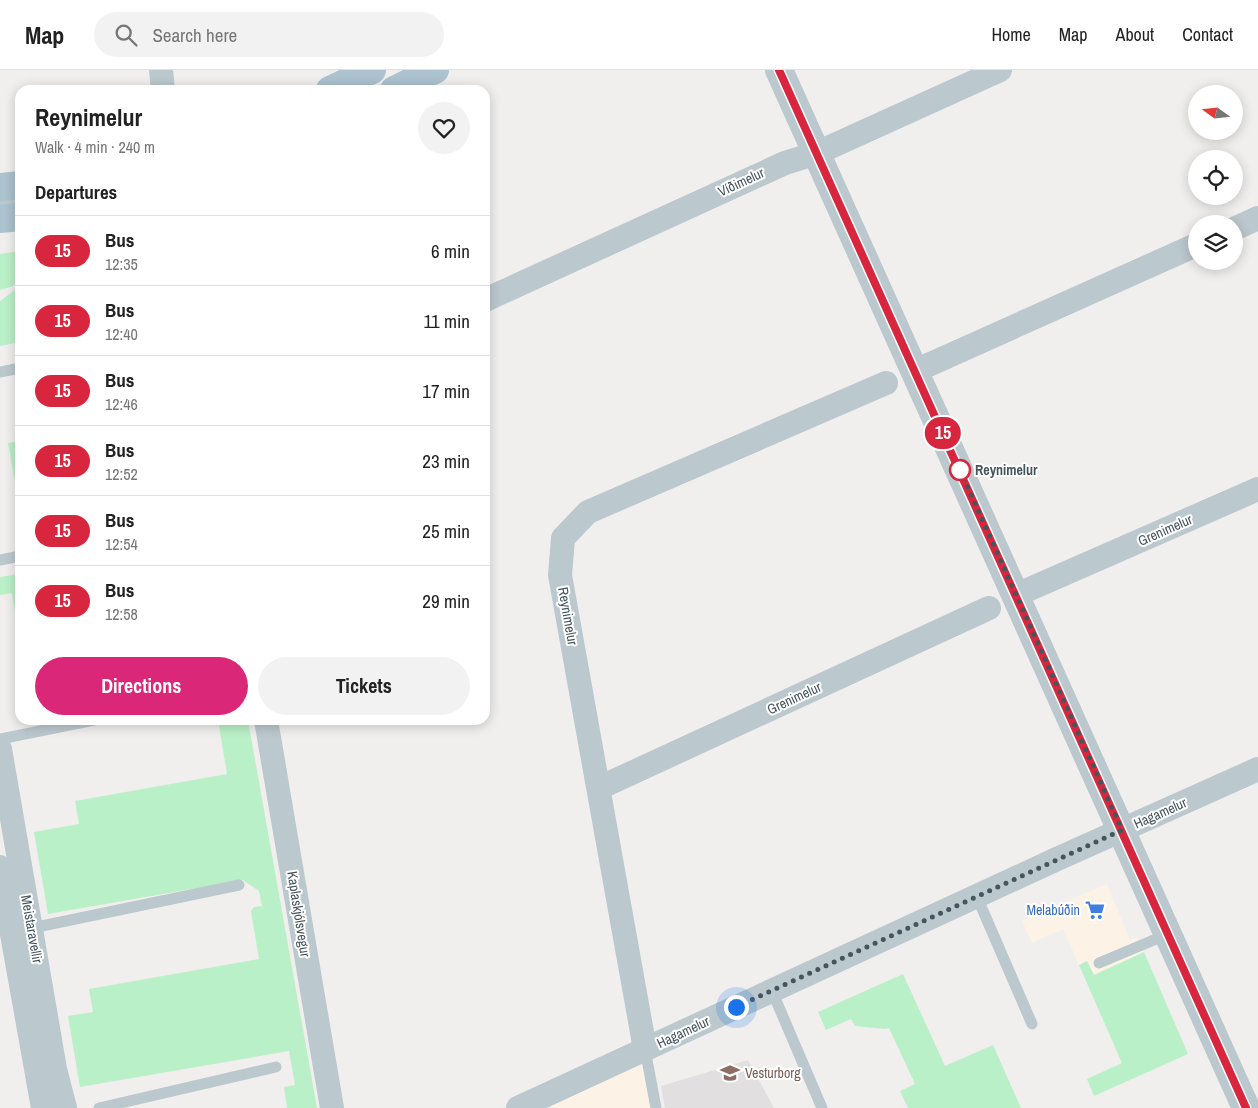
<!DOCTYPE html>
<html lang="en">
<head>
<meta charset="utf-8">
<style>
  body { margin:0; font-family:"Archivo Narrow",sans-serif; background:#f2f2f2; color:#222; height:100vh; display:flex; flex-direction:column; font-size:19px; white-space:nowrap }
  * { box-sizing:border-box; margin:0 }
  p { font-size:16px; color:#767676 }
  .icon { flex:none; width:28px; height:28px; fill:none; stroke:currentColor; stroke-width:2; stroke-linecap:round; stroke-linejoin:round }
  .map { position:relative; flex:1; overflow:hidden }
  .drawer { position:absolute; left:15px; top:15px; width:475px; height:640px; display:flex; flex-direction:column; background:#fff; border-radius:15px; box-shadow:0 2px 12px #0003 }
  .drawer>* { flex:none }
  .badge { padding:0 10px; border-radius:16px; font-size:18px; line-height:32px }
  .needle { width:32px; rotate:285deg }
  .fabs { position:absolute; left:1188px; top:15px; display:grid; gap:10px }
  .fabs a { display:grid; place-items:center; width:55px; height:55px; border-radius:50%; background:#fff; box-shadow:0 2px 12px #0003; font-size:25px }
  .you { position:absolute; width:25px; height:25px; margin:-12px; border:4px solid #fff; border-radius:50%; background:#1a73e8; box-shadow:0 0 0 8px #1a73e833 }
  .map>.badge { position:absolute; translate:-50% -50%; box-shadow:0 0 0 2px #fff }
  h2 { padding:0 20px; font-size:19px; line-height:45px }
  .round { display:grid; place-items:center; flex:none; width:52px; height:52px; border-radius:26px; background:#f2f2f2 }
  .head { display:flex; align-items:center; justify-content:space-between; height:85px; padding:0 20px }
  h1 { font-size:24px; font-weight:800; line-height:38px }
  .cta { display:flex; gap:10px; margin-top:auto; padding:10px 20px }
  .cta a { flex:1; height:58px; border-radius:30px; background:#db2777; color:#fff; font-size:20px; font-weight:800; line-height:58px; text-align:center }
  .cta a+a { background:#f2f2f2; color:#222 }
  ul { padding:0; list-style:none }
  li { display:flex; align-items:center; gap:15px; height:70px; padding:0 20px; border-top:1px solid #e0e0e0 }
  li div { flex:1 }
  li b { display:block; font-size:19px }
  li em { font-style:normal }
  li .badge { min-width:55px; font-weight:700; text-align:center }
  header { display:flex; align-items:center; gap:30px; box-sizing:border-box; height:70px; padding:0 25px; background:#fff; border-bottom:1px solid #e0e0e0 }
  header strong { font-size:24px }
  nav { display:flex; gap:28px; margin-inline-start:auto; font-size:18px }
  .search { width:350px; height:45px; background:#f2f2f2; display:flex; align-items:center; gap:12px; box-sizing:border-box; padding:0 18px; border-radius:28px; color:#767676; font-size:19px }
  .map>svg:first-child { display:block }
</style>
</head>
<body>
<header>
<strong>Map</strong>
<div class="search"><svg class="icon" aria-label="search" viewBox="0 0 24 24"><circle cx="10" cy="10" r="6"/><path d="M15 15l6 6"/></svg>Search here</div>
<nav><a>Home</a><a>Map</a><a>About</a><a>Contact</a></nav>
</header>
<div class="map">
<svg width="1258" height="1038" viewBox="0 0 1258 1038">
  <rect width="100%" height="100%" fill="#f1eeee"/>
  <g fill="#fcf3e6">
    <path d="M1107,814L1130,870L1137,867L1144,882L1094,905L1087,892L1079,895L1063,859L1032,873L1022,851Z"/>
    <path d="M651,979L661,1038H552L550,1025Z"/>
  </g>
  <path fill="#e2dfe0" d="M748,990L774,1038H665L661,1016Z"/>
  <g fill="#baf0c7">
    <path d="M20,181V208L13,216L0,220V184Z"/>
    <path d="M20,216V272L0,276V231Z"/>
    <path d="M20,371V440L8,373Z"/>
    <path d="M20,504V574L12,523L0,525V507Z"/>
    <path d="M218,650H248L317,1038H287L284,1017L295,1015L289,981L80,1017L68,946L93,942L89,919L259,889L251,841L254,837L262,836L259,821L243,810L48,844L34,762L79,754L75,731L227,704Z"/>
    <path d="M1144,882L1188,984L1094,1026L1087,1009L1122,993L1079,895L1087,891L1094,905Z"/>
    <path d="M903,904L945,996L993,975L1021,1038H908L900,1021L915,1014L889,958L885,959L855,956L851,949L826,960L818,942Z"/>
  </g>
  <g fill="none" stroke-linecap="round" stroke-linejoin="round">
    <g stroke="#bbc8ce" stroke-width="11">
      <path d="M0,302L20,298"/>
      <path d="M0,490L20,486"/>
      <path d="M0,669L94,650"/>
      <path d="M977,827L1032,954"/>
      <path d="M32,858L239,815"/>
      <path d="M1099,893L1168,864"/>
      <path d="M772,921L822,1038"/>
      <path d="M645,979L656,1038"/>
      <path d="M99,1038L276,997"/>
    </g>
    <g stroke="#bbc8ce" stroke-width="24">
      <path d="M161,0L163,20"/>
      <path d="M0,132L20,130"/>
      <path d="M1234,159L1258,148"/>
      <path d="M485,230L785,93L817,83L1000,0"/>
      <path d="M915,301L1196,175"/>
      <path d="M1016,525L1258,419"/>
      <path d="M266,650L332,1038"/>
      <path d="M0,679L55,999L65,1038"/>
      <path d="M599,718L989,538"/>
      <path d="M0,797L43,1038"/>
      <path d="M645,979L560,505L563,468L588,442L886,313"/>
      <path d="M518,1038L1057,789L1258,699"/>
    </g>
    <path stroke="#bbc8ce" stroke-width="28" d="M779,0L1246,1038"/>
    <g stroke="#acc2ce" stroke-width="28">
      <path d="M330,20L372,0"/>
      <path d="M394,20L435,0"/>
      <path d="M0,117L20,115"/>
      <path d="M0,149L20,147"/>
    </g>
  </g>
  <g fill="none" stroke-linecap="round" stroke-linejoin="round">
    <defs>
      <path id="line" d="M779,0L1246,1038"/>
    </defs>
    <use href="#line" stroke="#fff" stroke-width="11"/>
    <use href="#line" stroke="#d7263d" stroke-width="8"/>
    <path stroke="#45555c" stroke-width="5" stroke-dasharray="0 9" d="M736,937L1122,760L960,400"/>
  </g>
  <defs>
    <symbol id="supermarket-bare" viewBox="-9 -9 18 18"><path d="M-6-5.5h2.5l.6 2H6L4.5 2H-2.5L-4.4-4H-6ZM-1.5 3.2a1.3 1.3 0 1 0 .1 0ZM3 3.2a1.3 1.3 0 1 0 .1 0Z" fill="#3f7fe0" stroke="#fff" stroke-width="2.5" paint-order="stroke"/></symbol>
    <symbol id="school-bare" viewBox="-9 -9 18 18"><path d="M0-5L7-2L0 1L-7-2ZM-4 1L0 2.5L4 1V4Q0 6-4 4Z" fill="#8d6e63" stroke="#fff" stroke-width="2.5" paint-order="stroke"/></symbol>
  </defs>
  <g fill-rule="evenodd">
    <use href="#supermarket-bare" x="1081" y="826" width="28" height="28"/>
    <use href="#school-bare" x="716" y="989" width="28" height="28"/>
  </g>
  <circle fill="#fff" stroke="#d7263d" stroke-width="2.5" cx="960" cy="400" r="10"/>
  <g text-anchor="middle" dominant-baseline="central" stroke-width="4" stroke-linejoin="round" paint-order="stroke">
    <g font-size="14" fill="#45555c" stroke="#fff">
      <text transform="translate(741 112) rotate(-25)">Víðimelur</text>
      <text transform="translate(1165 460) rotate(-24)">Grenimelur</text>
      <text transform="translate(568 546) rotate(80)">Reynimelur</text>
      <text transform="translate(794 628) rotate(-25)">Grenimelur</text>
      <text transform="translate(1160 743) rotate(-24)">Hagamelur</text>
      <text transform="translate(299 844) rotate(81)">Kaplaskjólsvegur</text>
      <text transform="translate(32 859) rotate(80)">Meistaravellir</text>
      <text transform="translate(683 962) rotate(-25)">Hagamelur</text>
    </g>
    <g font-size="14" font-weight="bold" fill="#45555c" stroke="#fff" text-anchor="start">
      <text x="975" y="400">Reynimelur</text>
    </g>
    <g font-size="14" fill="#366cbe" stroke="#fff" text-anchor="end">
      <text x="1080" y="840">Melabúðin</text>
    </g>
    <g font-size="14" fill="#785e54" stroke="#fff" text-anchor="start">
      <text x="745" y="1003">Vesturborg</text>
    </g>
  </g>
</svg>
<div class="fabs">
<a><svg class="needle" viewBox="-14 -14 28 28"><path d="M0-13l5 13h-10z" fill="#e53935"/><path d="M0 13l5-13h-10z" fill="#767676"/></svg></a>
<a><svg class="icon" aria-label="locate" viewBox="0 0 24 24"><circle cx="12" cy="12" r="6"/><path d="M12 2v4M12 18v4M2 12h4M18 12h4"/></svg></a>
<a><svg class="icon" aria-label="layers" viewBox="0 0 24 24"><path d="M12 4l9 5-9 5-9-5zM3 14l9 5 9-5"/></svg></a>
</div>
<div class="you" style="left:736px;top:937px"></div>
<b class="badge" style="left:943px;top:363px;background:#d7263d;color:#fff">15</b>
<section class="drawer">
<div class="head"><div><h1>Reynimelur</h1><p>Walk · 4 min · 240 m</p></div><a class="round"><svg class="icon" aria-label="heart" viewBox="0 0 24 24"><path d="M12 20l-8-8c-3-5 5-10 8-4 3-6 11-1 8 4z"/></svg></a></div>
<h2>Departures</h2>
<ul>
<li><span class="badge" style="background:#d7263d;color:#fff">15</span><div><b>Bus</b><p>12:35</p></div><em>6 min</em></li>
<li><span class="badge" style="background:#d7263d;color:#fff">15</span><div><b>Bus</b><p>12:40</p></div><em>11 min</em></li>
<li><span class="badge" style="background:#d7263d;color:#fff">15</span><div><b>Bus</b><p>12:46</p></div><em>17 min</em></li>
<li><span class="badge" style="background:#d7263d;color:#fff">15</span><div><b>Bus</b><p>12:52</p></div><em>23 min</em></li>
<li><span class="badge" style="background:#d7263d;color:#fff">15</span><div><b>Bus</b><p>12:54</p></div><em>25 min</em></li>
<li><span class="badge" style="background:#d7263d;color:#fff">15</span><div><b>Bus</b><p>12:58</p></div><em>29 min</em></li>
</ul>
<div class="cta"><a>Directions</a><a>Tickets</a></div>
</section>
</div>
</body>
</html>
